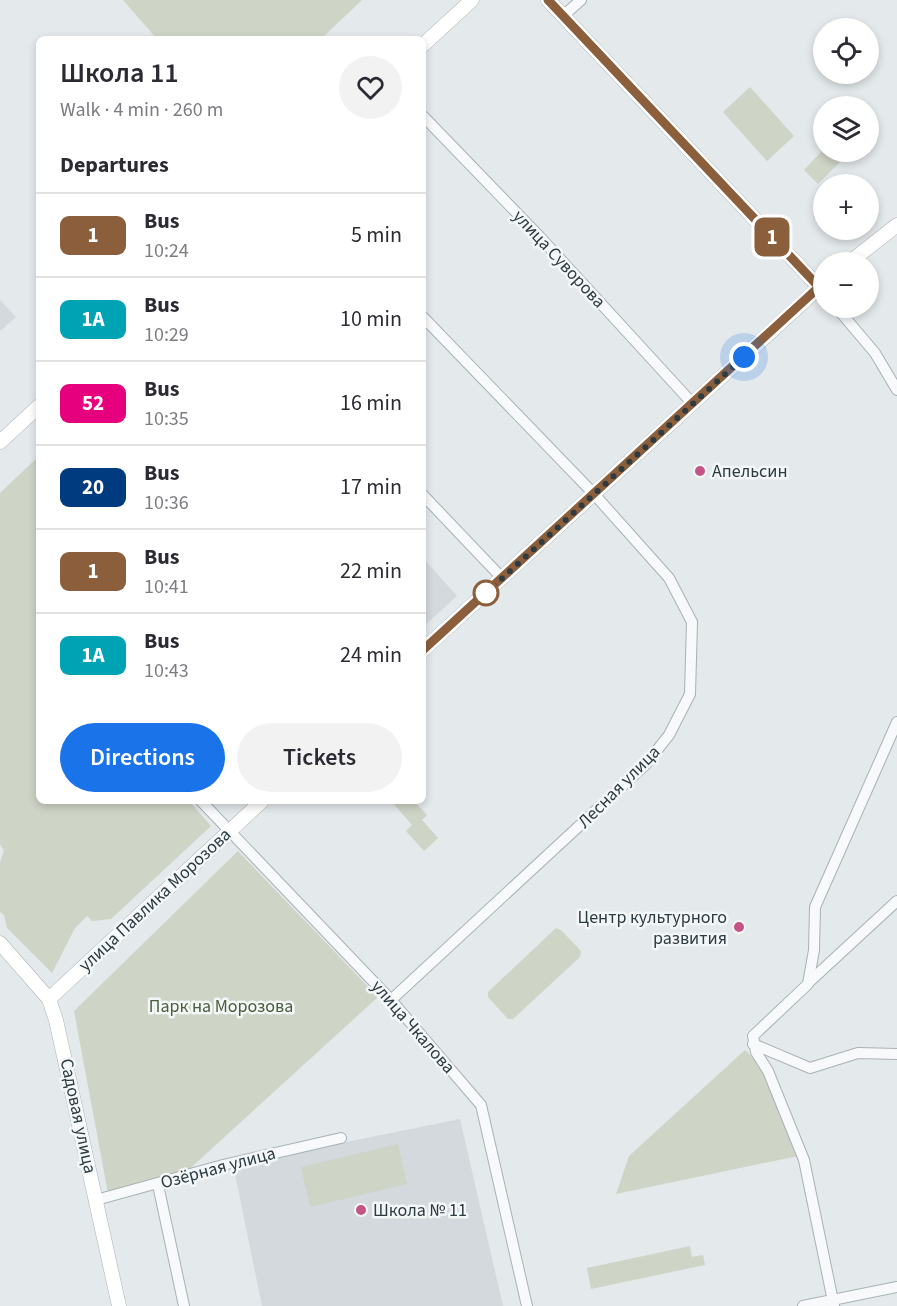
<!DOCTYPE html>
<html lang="en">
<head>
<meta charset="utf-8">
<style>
  body { margin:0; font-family:"Source Sans 3",sans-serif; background:#f2f2f3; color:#2b2b33; height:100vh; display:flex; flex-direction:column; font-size:22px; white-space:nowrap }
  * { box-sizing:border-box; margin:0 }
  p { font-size:20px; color:#7c7c81 }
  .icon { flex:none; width:33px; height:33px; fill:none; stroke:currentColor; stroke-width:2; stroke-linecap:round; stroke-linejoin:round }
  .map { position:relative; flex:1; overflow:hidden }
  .side { position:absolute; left:36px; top:36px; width:390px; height:768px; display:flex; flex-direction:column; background:#fff; border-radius:9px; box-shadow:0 3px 9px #0003 }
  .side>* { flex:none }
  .badge { padding:0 12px; border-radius:9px; font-size:21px; line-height:39px }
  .buttons { position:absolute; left:813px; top:18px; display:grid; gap:12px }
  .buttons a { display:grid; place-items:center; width:66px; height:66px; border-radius:50%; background:#fff; box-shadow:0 3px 9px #0003; font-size:30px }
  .you { position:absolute; width:30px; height:30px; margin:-15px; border:4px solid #fff; border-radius:50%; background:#1a73e8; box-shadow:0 0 0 9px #1a73e833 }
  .map>.badge { position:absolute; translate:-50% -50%; box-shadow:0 0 0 3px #fff }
  h2 { padding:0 24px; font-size:22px; line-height:54px }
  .round { display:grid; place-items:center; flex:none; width:63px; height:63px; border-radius:32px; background:#f2f2f3 }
  .overview { display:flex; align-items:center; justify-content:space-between; height:102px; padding:0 24px }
  h1 { font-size:28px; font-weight:600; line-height:45px }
  .primary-button { display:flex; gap:12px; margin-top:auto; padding:12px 24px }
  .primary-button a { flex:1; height:69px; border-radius:36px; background:#1a73e8; color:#fff; font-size:24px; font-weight:600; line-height:69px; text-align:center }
  .primary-button a+a { background:#f2f2f3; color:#2b2b33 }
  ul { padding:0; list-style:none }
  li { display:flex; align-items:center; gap:18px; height:84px; padding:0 24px; border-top:2px solid #e1e1e2 }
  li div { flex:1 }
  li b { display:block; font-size:22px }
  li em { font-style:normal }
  li .badge { min-width:66px; font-weight:700; text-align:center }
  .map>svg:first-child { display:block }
</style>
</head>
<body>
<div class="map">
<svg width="897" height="1306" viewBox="0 0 897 1306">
  <rect width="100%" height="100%" fill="#e4e9eb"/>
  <g fill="#d3d9dd">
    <path d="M0,300L16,317L0,331Z"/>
    <path d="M423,558L457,596L423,627Z"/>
    <path d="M460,1119L503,1306H262L234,1169L297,1152Z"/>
  </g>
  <g fill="#ced4c6">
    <path d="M123,0H362L321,39H157Z"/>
    <path d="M750,87L794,136L767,161L723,112Z"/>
    <path d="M823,150L836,152L843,159L818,184L804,170Z"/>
    <path d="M39,456V801H189L211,826L111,919L92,921L87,916L75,928L52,973L7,928L4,915L0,912V862L4,851L0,844V493Z"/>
    <path d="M395,801H414L427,815L422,820L438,838L424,851L406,831L412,825L393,803Z"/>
    <path d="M238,851L378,997L173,1184L108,1193L74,1011Z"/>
    <path d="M556,928L561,930L581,951L580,957L513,1019H508L488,997V992Z"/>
    <path d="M745,1050L767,1072L798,1156L616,1194L629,1156Z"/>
    <path d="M398,1144L407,1184L310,1207L301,1167Z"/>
    <path d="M690,1246L692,1257L703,1255L705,1265L591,1289L587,1268Z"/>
  </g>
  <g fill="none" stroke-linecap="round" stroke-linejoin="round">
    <defs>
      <g id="street">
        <path d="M563,16L581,0"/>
        <path d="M423,116L540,237L693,404"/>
        <path d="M837,308L875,353L897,390"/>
        <path d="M423,495L502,578"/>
        <path d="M201,801L391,1000L481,1105L527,1306"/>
        <path d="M808,983L897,901"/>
        <path d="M391,1000L646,764L669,735L690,694L692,622L669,578L594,494L423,317"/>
        <path d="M753,1044L810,1068L858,1053L897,1054"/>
        <path d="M158,1185L184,1306"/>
        <path d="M96,1200L223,1165L341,1138"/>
        <path d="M803,1306L897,1287"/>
        <path d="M834,1306L804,1160L768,1071L756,1052L753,1036L808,984L814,950L815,907L897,722"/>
      </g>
      <g id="secondary">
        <path d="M548,0L819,287"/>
        <path d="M423,45L472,0"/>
        <path d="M850,262L897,225"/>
        <path d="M0,442L39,406"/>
        <path d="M423,650L824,283"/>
        <path d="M0,943L49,999L56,1020L119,1306"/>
        <path d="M49,999L262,801"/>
      </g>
    </defs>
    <use href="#street" stroke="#a9b1b5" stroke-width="12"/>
    <use href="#secondary" stroke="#a9b1b5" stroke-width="15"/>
    <use href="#street" stroke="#f7f9fa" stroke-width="10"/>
    <use href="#secondary" stroke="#fff" stroke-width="14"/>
  </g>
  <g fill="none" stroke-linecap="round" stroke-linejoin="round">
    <defs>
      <path id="line" d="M423,650L819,287L548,0"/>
    </defs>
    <use href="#line" stroke="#fff" stroke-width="14"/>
    <use href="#line" stroke="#8b5e3c" stroke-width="9"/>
    <path stroke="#2d3b43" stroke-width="6" stroke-dasharray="0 10.8" d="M486,593L744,357"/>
  </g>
  <g fill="#c55484" stroke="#f4f7f8" stroke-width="2">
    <circle cx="700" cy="471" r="6"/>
    <circle cx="739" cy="927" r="6"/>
    <circle cx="361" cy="1210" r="6"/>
  </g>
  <circle fill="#fff" stroke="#8b5e3c" stroke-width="3" cx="486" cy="593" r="12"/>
  <g text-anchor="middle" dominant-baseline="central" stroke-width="5" stroke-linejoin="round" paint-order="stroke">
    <g font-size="18" fill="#2d3b43" stroke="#f4f7f8">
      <text transform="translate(559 259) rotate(47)">улица Суворова</text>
      <text transform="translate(619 787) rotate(-45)">Лесная улица</text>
      <text transform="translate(155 900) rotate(-43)">улица Павлика Морозова</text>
      <text transform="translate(413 1027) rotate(49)">улица Чкалова</text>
      <text transform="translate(78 1116) rotate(78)">Садовая улица</text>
      <text transform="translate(218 1168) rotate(-15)">Озёрная улица</text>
    </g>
    <g font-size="18" fill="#2d3b43" stroke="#f4f7f8" text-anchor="start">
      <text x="712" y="471">Апельсин</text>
      <text x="727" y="917" text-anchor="end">Центр культурного<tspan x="727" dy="21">развития</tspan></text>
      <text x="373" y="1210">Школа № 11</text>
    </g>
    <g font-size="18" fill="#4b5d3b" stroke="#f4f7f8">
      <text x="221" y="1006">Парк на Морозова</text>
    </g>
  </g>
</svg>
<div class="buttons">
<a><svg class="icon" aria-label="locate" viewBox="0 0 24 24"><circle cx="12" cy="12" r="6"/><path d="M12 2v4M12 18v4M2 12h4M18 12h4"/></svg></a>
<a><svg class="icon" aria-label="layers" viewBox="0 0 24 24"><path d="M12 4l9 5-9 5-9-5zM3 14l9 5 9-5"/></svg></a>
<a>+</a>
<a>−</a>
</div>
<div class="you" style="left:744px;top:357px"></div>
<b class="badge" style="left:772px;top:237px;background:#8b5e3c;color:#fff">1</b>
<section class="side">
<div class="overview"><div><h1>Школа 11</h1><p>Walk · 4 min · 260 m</p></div><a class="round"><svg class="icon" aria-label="heart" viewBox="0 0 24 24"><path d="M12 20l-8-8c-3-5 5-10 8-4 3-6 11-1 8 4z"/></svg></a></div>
<h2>Departures</h2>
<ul>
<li><span class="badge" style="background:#8b5e3c;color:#fff">1</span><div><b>Bus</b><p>10:24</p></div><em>5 min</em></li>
<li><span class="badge" style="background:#00a3b4;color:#fff">1А</span><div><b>Bus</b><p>10:29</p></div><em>10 min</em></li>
<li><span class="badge" style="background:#e6007e;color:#fff">52</span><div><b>Bus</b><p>10:35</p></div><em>16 min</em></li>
<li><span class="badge" style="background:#003b80;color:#fff">20</span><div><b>Bus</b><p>10:36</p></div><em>17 min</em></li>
<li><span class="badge" style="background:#8b5e3c;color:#fff">1</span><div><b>Bus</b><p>10:41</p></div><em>22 min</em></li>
<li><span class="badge" style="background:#00a3b4;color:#fff">1А</span><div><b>Bus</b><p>10:43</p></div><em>24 min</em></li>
</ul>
<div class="primary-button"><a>Directions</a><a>Tickets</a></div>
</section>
</div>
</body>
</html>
